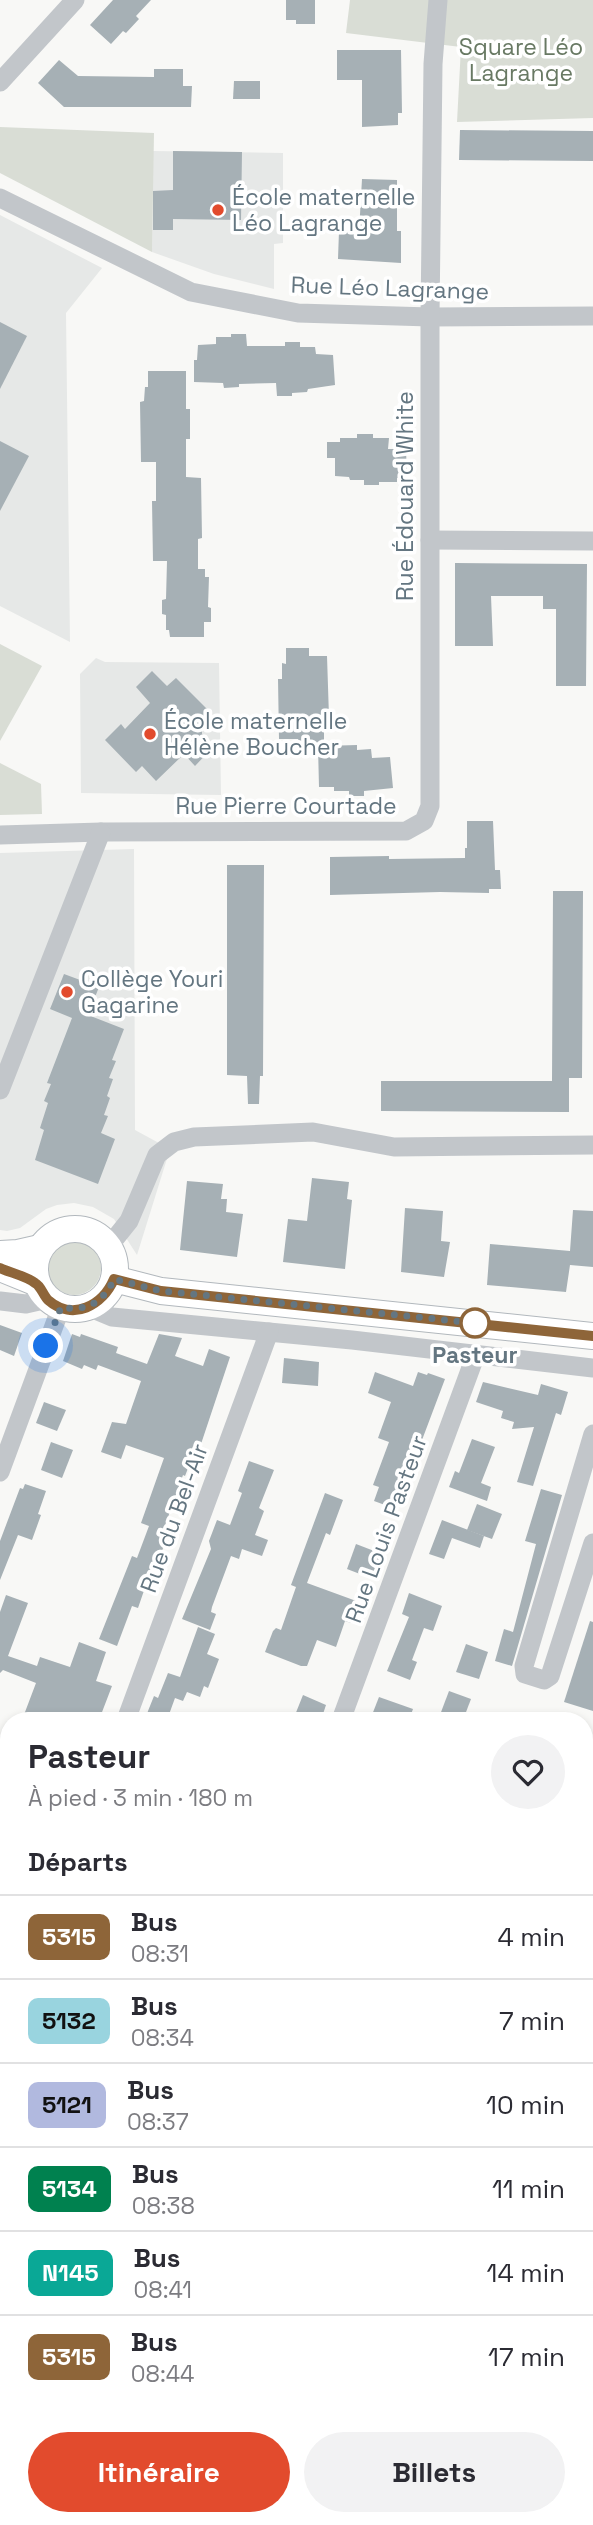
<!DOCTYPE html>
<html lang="fr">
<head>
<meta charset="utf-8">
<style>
  body { margin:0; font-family:"Space Grotesk",sans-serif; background:#f2f2f3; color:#2b2b33; height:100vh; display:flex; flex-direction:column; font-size:26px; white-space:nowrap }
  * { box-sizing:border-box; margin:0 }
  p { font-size:23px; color:#7c7c81 }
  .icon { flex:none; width:38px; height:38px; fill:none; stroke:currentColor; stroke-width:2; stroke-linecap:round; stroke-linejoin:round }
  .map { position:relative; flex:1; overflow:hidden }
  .panel { position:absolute; left:0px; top:1712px; width:593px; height:814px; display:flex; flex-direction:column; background:#fff; border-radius:28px 28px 0 0; box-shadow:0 4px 10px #0003 }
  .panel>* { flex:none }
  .badge { padding:0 14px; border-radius:10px; font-size:24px; line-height:46px }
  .you { position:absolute; width:35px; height:35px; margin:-18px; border:5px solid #fff; border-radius:50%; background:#1a73e8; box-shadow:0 0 0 10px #1a73e833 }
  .map>.badge { position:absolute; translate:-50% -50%; box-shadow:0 0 0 4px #fff }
  h2 { padding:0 28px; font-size:26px; line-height:63px }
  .round { display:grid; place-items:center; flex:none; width:74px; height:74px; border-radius:37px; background:#f2f2f3 }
  .head { display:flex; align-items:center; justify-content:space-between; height:119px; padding:0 28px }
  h1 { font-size:33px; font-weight:700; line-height:52px }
  .action { display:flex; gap:14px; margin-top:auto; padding:14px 28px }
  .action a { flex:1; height:80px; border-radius:42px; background:#e24b2d; color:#fff; font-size:28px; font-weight:700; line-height:80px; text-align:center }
  .action a+a { background:#f2f2f3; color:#2b2b33 }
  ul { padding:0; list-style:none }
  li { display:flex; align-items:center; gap:21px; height:84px; padding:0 28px; border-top:2px solid #e1e1e2 }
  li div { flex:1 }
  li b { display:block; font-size:26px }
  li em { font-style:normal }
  li .badge { min-width:77px; font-weight:700; text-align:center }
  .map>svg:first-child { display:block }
</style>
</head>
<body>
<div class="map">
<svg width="593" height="2525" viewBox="0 0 593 2525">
  <rect width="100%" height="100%" fill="#f8f8f6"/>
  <g fill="#e6e8e7">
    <path d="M153,151L283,153V243L274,244V289L214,274L152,252Z"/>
    <path d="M0,215L102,268L66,313L70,642L0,606Z"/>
    <path d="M96,658L105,662L219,663L221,795L81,793L80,674Z"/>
    <path d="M134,849L135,1130L170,1149L137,1255L114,1219L93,1207L74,1203L57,1205L46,1209L20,1228L7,1231L0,1230V853Z"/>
    <path d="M585,2162L593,2166L592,2360L584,2356Z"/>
  </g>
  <g fill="#d9ddd5">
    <path d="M350,0H593V118L457,122L461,47L346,33Z"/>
    <path d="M0,127L154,133L152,252L0,173Z"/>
    <path d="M0,644L42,666L0,741Z"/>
    <path d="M0,763L41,784L42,814L0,815Z"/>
    <circle cx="74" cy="1268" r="27"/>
  </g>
  <g fill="#a6b0b5">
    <path d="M113,0H151L136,16L139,19L126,33L123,31L111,44L90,25Z"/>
    <path d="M286,0H315V24H296V20H286Z"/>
    <path d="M337,50H401L402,113H398V125L362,127V80H337Z"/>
    <path d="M59,60L78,76L154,77V69H183V86H192L191,107H64L38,83Z"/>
    <path d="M234,81H260V99H233Z"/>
    <path d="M460,130L593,131V161L459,160Z"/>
    <path d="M173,151L242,152L241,220L173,219V230H153V191L173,190Z"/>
    <path d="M362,179L397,180V231H401V263L338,259L339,231L359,232Z"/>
    <path d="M0,322L27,336L0,389Z"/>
    <path d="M231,334H246L247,346H285V342H300V347H315L316,354L333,355L335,385L308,389L307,392L292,393V396H277L276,383L239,384V387L224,388L223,383L194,382V360H197L198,345L216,344V337H231Z"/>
    <path d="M148,371H186V409H190V439H186V477L201,478L202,538L198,539V569H205V577H209L208,607L211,608V622H204V637H170L169,630H166V615L162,614V600L166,599L167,561H153L152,501H156V462H141L140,402L144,401L145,387H148Z"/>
    <path d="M357,434H373V438H389L388,449H406L407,478H397V482H379V485H364V480H350L349,477L335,476V458H327V442H340V438H357Z"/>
    <path d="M0,441L29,456L0,511Z"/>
    <path d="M455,563L587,564L586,686H556V609H543V596H491L493,646H455Z"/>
    <path d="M286,648H309V656H327L329,717H324V746L357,745V750L371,749L372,758L390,757L393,788L364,791V796H349V791H334V787H319L318,746L298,747V739H279L278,679H282V663L286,664Z"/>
    <path d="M152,671L167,686L176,678L211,713L202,722V734L214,746L195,766L184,754L156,781L142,766L136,772L105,740L121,724L125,729L150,703L136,687Z"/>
    <path d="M467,821H493L495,870H500L501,889H489V893L440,892L330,895V857L389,856V859L465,858V848H467Z"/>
    <path d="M227,865H264L263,1076H260L259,1104H248L247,1076L227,1075Z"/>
    <path d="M553,891H583L582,1078H569V1112L381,1111V1081H552Z"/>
    <path d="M64,974L99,987L88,1015L124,1029L112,1060L116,1061L109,1078L113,1079L107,1096L110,1098L104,1115L108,1116L101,1133L115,1139L98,1184L35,1160L44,1130L40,1128L48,1103L44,1101L51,1084L47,1083L72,1018L50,1009Z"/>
    <path d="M312,1178L349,1182L347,1199L352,1200L345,1269L283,1262L288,1219L307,1221Z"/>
    <path d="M187,1181L223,1184L221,1199H227L226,1212L243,1214L237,1257L180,1250Z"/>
    <path d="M405,1208L443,1211L441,1241L450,1242L444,1277L401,1272Z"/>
    <path d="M573,1210L593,1211V1267L570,1265L566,1292L487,1285L490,1244L570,1251Z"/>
    <path d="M0,1325L22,1333L14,1356L0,1350Z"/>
    <path d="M72,1334L80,1337L81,1334L118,1347L116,1353L147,1364L159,1334L182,1338L175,1356L203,1366L209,1349L230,1357L200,1447L197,1445L185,1476L183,1475L172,1506L163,1531L168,1533L162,1551L158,1550L138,1608L132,1606L117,1646L99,1639L132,1556L137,1558L149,1526L141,1523L164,1458L126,1445L121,1459L101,1452L112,1422L126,1424L141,1381L98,1365L96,1370L84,1365L82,1369L63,1361Z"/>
    <path d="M284,1358L319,1362L318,1386L282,1383Z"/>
    <path d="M375,1372L413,1386L418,1372L427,1375L428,1373L445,1379L396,1509L374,1501L379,1487L373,1485L389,1442L378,1438L391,1402L368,1393Z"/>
    <path d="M483,1382L538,1395L541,1384L568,1392L561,1415L556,1413L533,1486L517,1482L534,1427L512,1429L514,1422L501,1418L503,1411L476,1402Z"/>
    <path d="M44,1402L66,1410L57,1431L36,1423Z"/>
    <path d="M472,1439L495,1447L481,1483L491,1487L487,1501L449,1487L455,1471L459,1473Z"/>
    <path d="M51,1442L73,1450L62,1478L41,1470Z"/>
    <path d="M249,1461L274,1470L259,1508L264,1511L255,1535L268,1540L262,1556L242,1549L239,1559L231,1556L212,1607L211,1612L216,1614L210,1630L182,1619L211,1549L209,1541L217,1520L230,1525L242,1493L238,1491Z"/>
    <path d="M25,1484L46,1491L38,1514L41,1515L32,1540L18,1535L0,1580V1541L20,1488L23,1489Z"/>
    <path d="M541,1489L562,1495L512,1666L495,1661L504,1629L513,1632L536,1544L525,1541Z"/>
    <path d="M325,1493L343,1500L330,1535L326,1533L307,1583L359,1602L351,1623L345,1621L336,1647L317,1640L307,1666H301L265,1652L273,1631L276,1628L281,1630L296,1587L291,1585Z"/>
    <path d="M477,1504L502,1514L492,1539L467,1530Z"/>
    <path d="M442,1520L484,1536L480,1548L452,1538L444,1559L429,1554Z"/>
    <path d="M356,1544L382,1554L373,1579L347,1569Z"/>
    <path d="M409,1593L442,1606L433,1631L424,1628L412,1660L417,1662L410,1680L387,1671L409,1617L402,1614Z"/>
    <path d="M6,1595L28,1603L8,1656L37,1666L40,1657L70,1667L79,1642L106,1652L96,1681L112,1686L99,1720H22L36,1683L3,1670L0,1673V1612Z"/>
    <path d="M590,1621L593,1622V1711L564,1702Z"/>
    <path d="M198,1627L215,1634L207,1654L219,1659L208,1688L204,1686L200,1697L187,1692L183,1701L175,1698L167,1720H158L146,1716L154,1696L158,1698L168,1673L180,1677Z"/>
    <path d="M466,1644L488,1652L479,1679L456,1672Z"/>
    <path d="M449,1691L471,1699L463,1720H438Z"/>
    <path d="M303,1695L326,1705L321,1720H293Z"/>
    <path d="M379,1697L413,1709L409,1720H370Z"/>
  </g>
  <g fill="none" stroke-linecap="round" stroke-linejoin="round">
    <defs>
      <g id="secondary">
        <circle cx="75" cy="1269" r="40"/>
        <path d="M0,1254L18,1253L40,1248"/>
        <path d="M0,1268L37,1283"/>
        <path d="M114,1279L161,1291L593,1336"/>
      </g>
      <g id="primary">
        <path d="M584,2418L593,2413"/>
        <path d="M584,2455L593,2450"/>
        <path d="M406,2525L420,2516"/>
        <path d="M463,2525L477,2516"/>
      </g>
    </defs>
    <use href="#secondary" stroke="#b2b8bd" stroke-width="28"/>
    <use href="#primary" stroke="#b3b9bc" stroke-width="32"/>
    <g stroke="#c2c6ca" stroke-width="19">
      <path d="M0,82L75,0"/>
      <path d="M0,198L191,292L298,313L430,317L593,316"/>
      <path d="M430,540L593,541"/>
      <path d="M0,835L101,832L406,831L424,821L430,806V317L433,64L438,0"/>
      <path d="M0,1090L101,832"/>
      <path d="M109,1246L129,1221L157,1155L174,1142L194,1137L313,1132L394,1147L593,1145"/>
      <path d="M0,1301L26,1304L48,1299"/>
      <path d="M88,1307L112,1317L352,1340L593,1368"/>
      <path d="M593,1434L524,1666L525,1674L544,1680L550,1676L593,1543"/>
      <path d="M0,1472L61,1307"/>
      <path d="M126,1720L269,1332"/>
      <path d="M341,1720L476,1354"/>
      <path d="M0,2062L9,2038"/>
      <path d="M0,2100L9,2104"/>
      <path d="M0,2345L9,2349"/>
      <path d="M584,2370L593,2375"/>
      <path d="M71,2525L81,2516"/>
    </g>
    <use href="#secondary" stroke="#fff" stroke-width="26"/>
    <use href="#primary" stroke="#fff" stroke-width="30"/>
  </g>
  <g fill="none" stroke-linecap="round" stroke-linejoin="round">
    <defs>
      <path id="line" d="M0,1268C11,1273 26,1276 35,1283C41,1286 43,1295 48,1300C73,1322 103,1305 114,1279L161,1291L593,1336"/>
    </defs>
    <use href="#line" stroke="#fff" stroke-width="16"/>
    <use href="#line" stroke="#8e6539" stroke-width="10"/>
    <path stroke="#647681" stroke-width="7" stroke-dasharray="0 12.6" d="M46,1346L61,1307C86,1312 103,1303 114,1279L161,1291L475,1323"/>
  </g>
  <g fill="#e24b2d" stroke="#fff" stroke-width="2.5">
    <circle cx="218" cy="210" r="7"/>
    <circle cx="150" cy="734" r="7"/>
    <circle cx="67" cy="992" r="7"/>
  </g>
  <circle fill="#fff" stroke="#8e6539" stroke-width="3.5" cx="475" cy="1323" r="14"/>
  <g text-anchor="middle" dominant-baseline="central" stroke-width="7" stroke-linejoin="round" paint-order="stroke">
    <g font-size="23" fill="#687963" stroke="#fff">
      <text x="521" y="47">Square Léo<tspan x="521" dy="26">Lagrange</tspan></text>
    </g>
    <g font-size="23" fill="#647681" stroke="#fff" text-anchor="start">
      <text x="232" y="197">École maternelle<tspan x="232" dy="26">Léo Lagrange</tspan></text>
      <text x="164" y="721">École maternelle<tspan x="164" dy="26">Hélène Boucher</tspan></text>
      <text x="81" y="979">Collège Youri<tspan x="81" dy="26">Gagarine</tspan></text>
    </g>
    <g font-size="23" fill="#647681" stroke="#fff">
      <text transform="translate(390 288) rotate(2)">Rue Léo Lagrange</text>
      <text transform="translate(405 496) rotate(-90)">Rue Édouard White</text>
      <text x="286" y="806">Rue Pierre Courtade</text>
      <text transform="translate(174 1518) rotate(-70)">Rue du Bel-Air</text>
      <text transform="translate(386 1529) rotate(-70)">Rue Louis Pasteur</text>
    </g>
    <g font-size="23" font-weight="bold" fill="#647681" stroke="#fff">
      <text x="475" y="1355">Pasteur</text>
    </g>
  </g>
</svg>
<div class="you" style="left:46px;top:1346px"></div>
<section class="panel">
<div class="head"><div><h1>Pasteur</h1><p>À pied · 3 min · 180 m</p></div><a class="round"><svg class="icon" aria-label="heart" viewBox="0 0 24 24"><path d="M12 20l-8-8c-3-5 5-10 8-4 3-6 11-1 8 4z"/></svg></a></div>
<h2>Départs</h2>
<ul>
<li><span class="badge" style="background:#8e6539;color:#fff">5315</span><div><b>Bus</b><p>08:31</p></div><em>4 min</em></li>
<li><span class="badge" style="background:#99d4df;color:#111">5132</span><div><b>Bus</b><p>08:34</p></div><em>7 min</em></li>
<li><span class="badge" style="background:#b1b9df;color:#111">5121</span><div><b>Bus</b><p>08:37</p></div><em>10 min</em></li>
<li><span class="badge" style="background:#00814f;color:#fff">5134</span><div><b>Bus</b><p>08:38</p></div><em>11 min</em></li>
<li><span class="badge" style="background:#0aa896;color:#fff">N145</span><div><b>Bus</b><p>08:41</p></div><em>14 min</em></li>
<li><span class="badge" style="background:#8e6539;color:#fff">5315</span><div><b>Bus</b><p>08:44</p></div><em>17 min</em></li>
</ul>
<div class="action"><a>Itinéraire</a><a>Billets</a></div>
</section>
</div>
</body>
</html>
